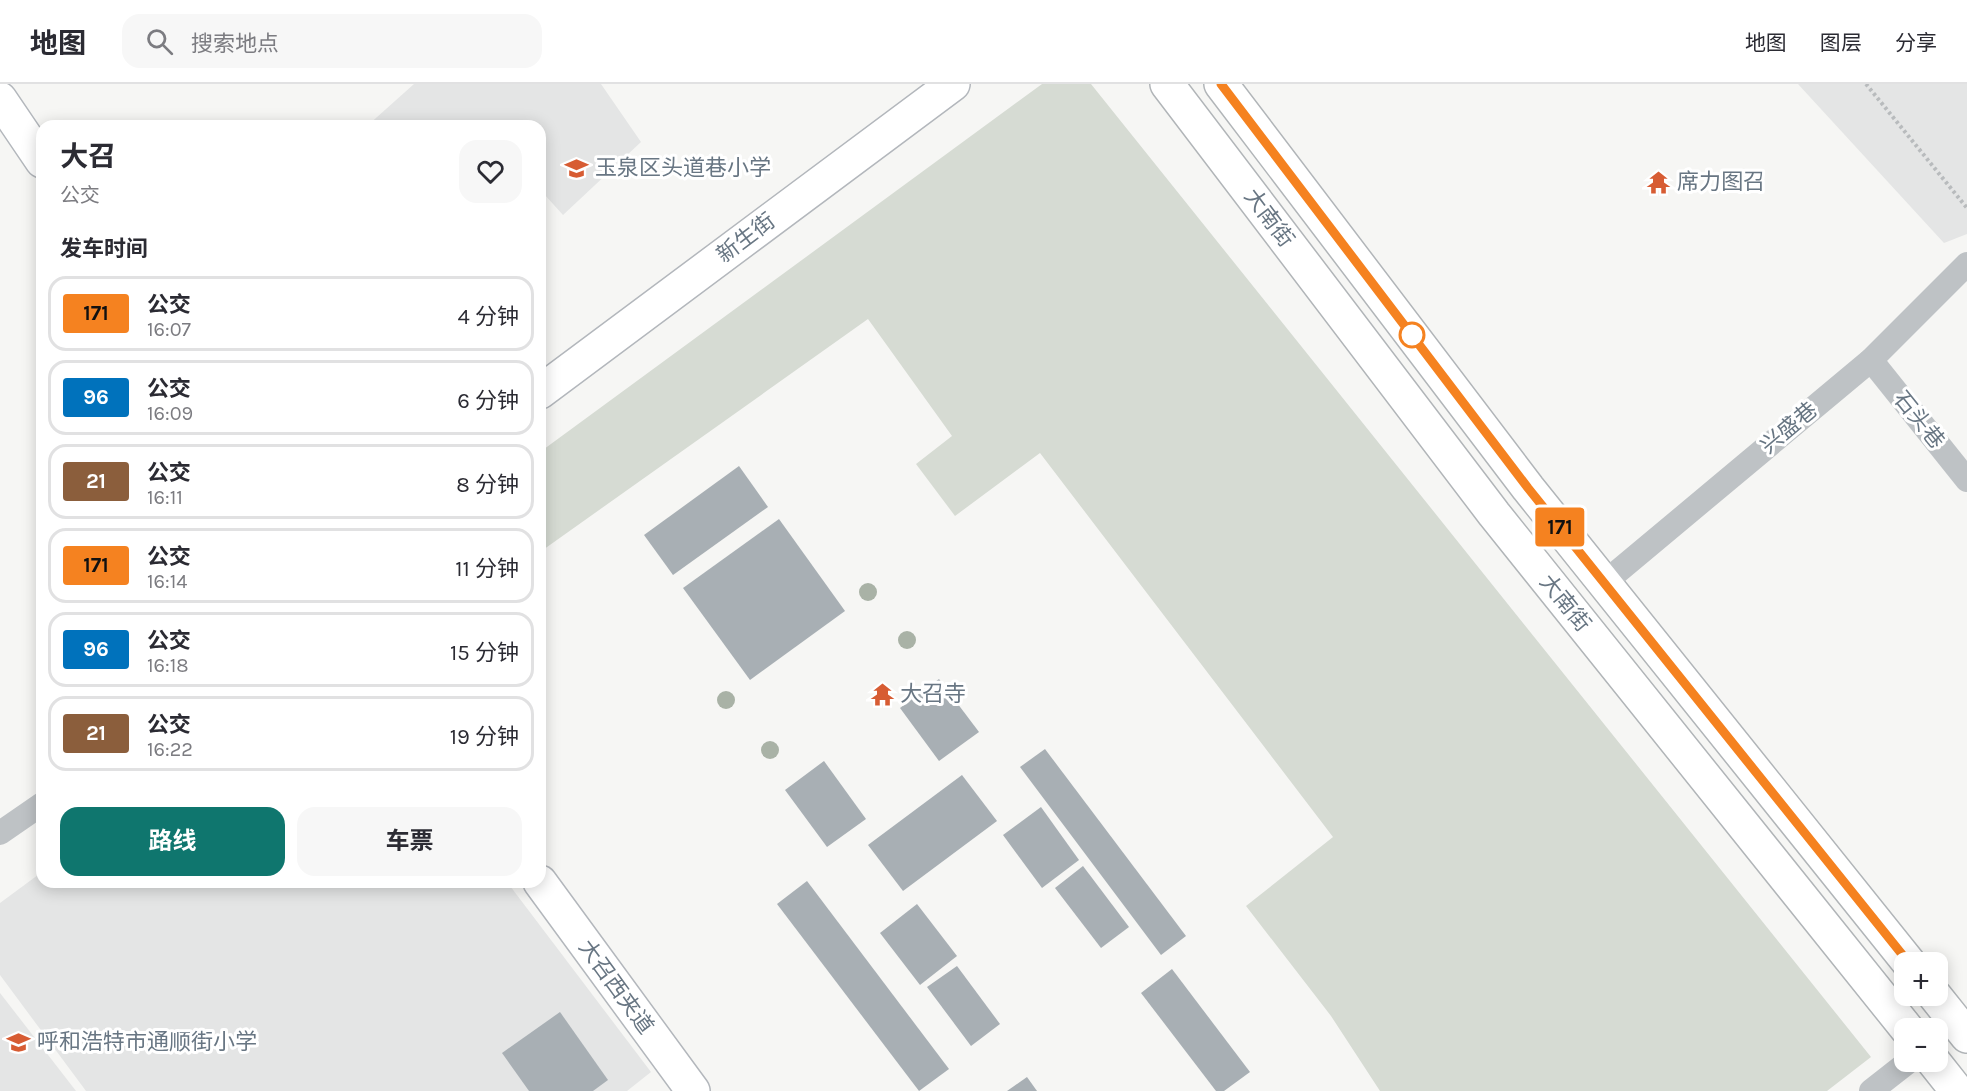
<!DOCTYPE html>
<html lang="zh">
<head>
<meta charset="utf-8">
<style>
  body { margin:0; font-family:Karla,"Noto Sans SC",sans-serif; background:#f7f7f7; color:#2b2b33; height:100vh; display:flex; flex-direction:column; font-size:22px; white-space:nowrap }
  * { box-sizing:border-box; margin:0 }
  p { font-size:20px; color:#7c7c81 }
  .icon { flex:none; width:33px; height:33px; fill:none; stroke:currentColor; stroke-width:2; stroke-linecap:round; stroke-linejoin:round }
  .map { position:relative; flex:1; overflow:hidden }
  .panel { position:absolute; left:36px; top:36px; width:510px; height:768px; display:flex; flex-direction:column; background:#fff; border-radius:18px; box-shadow:0 3px 15px #0003 }
  .panel>* { flex:none }
  .badge { padding:0 12px; border-radius:4px; font-size:21px; line-height:39px }
  .buttons { position:absolute; left:1894px; top:868px; display:grid; gap:12px }
  .buttons a { display:grid; place-items:center; width:54px; height:54px; border-radius:12px; background:#fff; box-shadow:0 3px 15px #0003; font-size:30px }
  .map>.badge { position:absolute; translate:-50% -50%; box-shadow:0 0 0 3px #fff }
  h2 { padding:0 24px; font-size:22px; line-height:54px }
  .round { display:grid; place-items:center; flex:none; width:63px; height:63px; border-radius:18px; background:#f7f7f7 }
  .headline { display:flex; align-items:center; justify-content:space-between; height:102px; padding:0 24px }
  h1 { font-size:28px; font-weight:700; line-height:45px }
  .action { display:flex; gap:12px; margin-top:auto; padding:12px 24px }
  .action a { flex:1; height:69px; border-radius:18px; background:#0f766e; color:#fff; font-size:24px; font-weight:700; line-height:69px; text-align:center }
  .action a+a { background:#f7f7f7; color:#2b2b33 }
  ul { padding:0; list-style:none }
  li { display:flex; align-items:center; gap:18px; height:75px; margin:0 12px 9px; padding:0 12px; border:3px solid #e1e1e2; border-radius:18px }
  li div { flex:1 }
  li b { display:block; font-size:22px }
  li em { font-style:normal }
  li .badge { min-width:66px; font-weight:700; text-align:center }
  header { display:flex; align-items:center; gap:36px; box-sizing:border-box; height:84px; padding:0 30px; background:#fff; border-bottom:2px solid #e1e1e2 }
  header strong { font-size:28px }
  nav { display:flex; gap:33px; margin-inline-start:auto; font-size:21px }
  .search { width:420px; height:54px; background:#f7f7f7; display:flex; align-items:center; gap:15px; box-sizing:border-box; padding:0 21px; border-radius:18px; color:#7c7c81; font-size:22px }
  .map>svg:first-child { display:block }
</style>
</head>
<body>
<header>
<strong>地图</strong>
<div class="search"><svg class="icon" aria-label="search" viewBox="0 0 24 24"><circle cx="10" cy="10" r="6"/><path d="M15 15l6 6"/></svg>搜索地点</div>
<nav><a>地图</a><a>图层</a><a>分享</a></nav>
</header>
<div class="map">
<svg width="1967" height="1007" viewBox="0 0 1967 1007">
  <rect width="100%" height="100%" fill="#f6f6f4"/>
  <g fill="#e4e5e5">
    <path d="M414,0H601L641,58L563,131L544,110L540,113V42H367Z"/>
    <path d="M1798,0H1967V150L1944,159Z"/>
    <path d="M42,788V798H507L651,988L627,1007H86L0,891V819Z"/>
    <path d="M0,909L76,1007H0Z"/>
  </g>
  <path fill="#d6dbd3" d="M1042,0H1091L1871,973L1827,1007H1380L1331,932L1246,822L1333,753L1040,369L955,432L916,380L952,352L868,235L540,468V368Z"/>
  <g fill="#a8afb4">
    <path d="M739,382L768,423L673,491L644,451Z"/>
    <path d="M779,435L845,527L750,596L683,504Z"/>
    <path d="M939,595L979,648L939,677L900,624Z"/>
    <path d="M1045,665L1186,852L1161,871L1020,683Z"/>
    <path d="M824,677L866,735L827,763L785,706Z"/>
    <path d="M962,691L997,737L903,807L868,761Z"/>
    <path d="M1041,723L1079,776L1042,804L1003,751Z"/>
    <path d="M1083,782L1129,843L1101,864L1055,804Z"/>
    <path d="M807,797L949,985L919,1007L777,820Z"/>
    <path d="M917,820L957,872L920,901L880,849Z"/>
    <path d="M957,882L1000,940L971,962L927,903Z"/>
    <path d="M1172,885L1250,988L1224,1007H1216L1141,909Z"/>
    <path d="M560,928L608,996L593,1007H529L502,969Z"/>
    <path d="M1027,993L1037,1007H1007Z"/>
  </g>
  <g fill="none" stroke-linecap="round" stroke-linejoin="round">
    <defs>
      <g id="secondary">
        <path d="M0,15L42,77"/>
        <path d="M540,308L953,0"/>
        <path d="M540,798L693,1007"/>
      </g>
      <g id="highway">
        <path d="M1167,0L1494,430L1907,945"/>
        <path d="M1221,0L1528,404L1909,879"/>
        <path d="M1935,912L1967,952"/>
        <path d="M1934,978L1957,1007"/>
      </g>
    </defs>
    <use href="#secondary" stroke="#b3b7bc" stroke-width="36"/>
    <use href="#highway" stroke="#b1b5b8" stroke-width="36"/>
    <path stroke="#b8bbbd" stroke-width="4" stroke-dasharray="3 3" stroke-linecap="butt" d="M1866,0L1967,124"/>
    <g stroke="#bec2c5" stroke-width="24">
      <path d="M1871,276L1967,396"/>
      <path d="M1604,499L1871,276L1967,180"/>
      <path d="M0,749L42,720"/>
      <path d="M1871,1007L1908,978"/>
    </g>
    <use href="#secondary" stroke="#fff" stroke-width="33"/>
    <use href="#highway" stroke="#fff" stroke-width="33"/>
  </g>
  <g fill="#a9b2a6">
    <circle cx="868" cy="508" r="9"/>
    <circle cx="907" cy="556" r="9"/>
    <circle cx="726" cy="616" r="9"/>
    <circle cx="770" cy="666" r="9"/>
  </g>
  <g fill="none" stroke-linecap="round" stroke-linejoin="round">
    <defs>
      <path id="line" d="M1221,0L1528,404L1909,879"/>
    </defs>
    <use href="#line" stroke="#fff" stroke-width="14"/>
    <use href="#line" stroke="#f58220" stroke-width="9"/>
  </g>
  <defs>
    <symbol id="school-bare" viewBox="-9 -9 18 18"><path d="M0-5L7-2L0 1L-7-2ZM-4 1L0 2.5L4 1V4Q0 6-4 4Z" fill="#d75c33" stroke="#fff" stroke-width="2.5" paint-order="stroke"/></symbol>
    <symbol id="temple-bare" viewBox="-9 -9 18 18"><path d="M0-6L5-2H3V0L6.5 2.5H4V6H1.5V3h-3V6H-4V2.5H-6.5L-3 0V-2H-5Z" fill="#d75c33" stroke="#fff" stroke-width="2.5" paint-order="stroke"/></symbol>
  </defs>
  <g fill-rule="evenodd">
    <use href="#school-bare" x="560" y="68" width="33" height="33"/>
    <use href="#temple-bare" x="1642" y="82" width="33" height="33"/>
    <use href="#temple-bare" x="866" y="594" width="33" height="33"/>
    <use href="#school-bare" x="2" y="942" width="33" height="33"/>
  </g>
  <circle fill="#fff" stroke="#f58220" stroke-width="3" cx="1412" cy="251" r="12"/>
  <g text-anchor="middle" dominant-baseline="central" stroke-width="6" stroke-linejoin="round" paint-order="stroke">
    <g font-size="22" fill="#687683" stroke="#fff" text-anchor="start">
      <text x="595" y="84">玉泉区头道巷小学</text>
      <text x="1677" y="98">席力图召</text>
      <text x="900" y="610">大召寺</text>
      <text x="37" y="958">呼和浩特市通顺街小学</text>
    </g>
    <g font-size="22" fill="#687683" stroke="#fff">
      <text transform="translate(1269 134) rotate(53)">大南街</text>
      <text transform="translate(746 154) rotate(-37)">新生街</text>
      <text transform="translate(1919 336) rotate(51)">石头巷</text>
      <text transform="translate(1789 344) rotate(-40)">兴盛巷</text>
      <text transform="translate(1565 519) rotate(51)">大南街</text>
      <text transform="translate(616 903) rotate(54)">大召西夹道</text>
    </g>
  </g>
</svg>
<div class="buttons">
<a>+</a>
<a>−</a>
</div>
<b class="badge" style="left:1560px;top:443px;background:#f58220;color:#111">171</b>
<section class="panel">
<div class="headline"><div><h1>大召</h1><p>公交</p></div><a class="round"><svg class="icon" aria-label="heart" viewBox="0 0 24 24"><path d="M12 20l-8-8c-3-5 5-10 8-4 3-6 11-1 8 4z"/></svg></a></div>
<h2>发车时间</h2>
<ul>
<li><span class="badge" style="background:#f58220;color:#111">171</span><div><b>公交</b><p>16:07</p></div><em>4 分钟</em></li>
<li><span class="badge" style="background:#0072bc;color:#fff">96</span><div><b>公交</b><p>16:09</p></div><em>6 分钟</em></li>
<li><span class="badge" style="background:#8b5e3c;color:#fff">21</span><div><b>公交</b><p>16:11</p></div><em>8 分钟</em></li>
<li><span class="badge" style="background:#f58220;color:#111">171</span><div><b>公交</b><p>16:14</p></div><em>11 分钟</em></li>
<li><span class="badge" style="background:#0072bc;color:#fff">96</span><div><b>公交</b><p>16:18</p></div><em>15 分钟</em></li>
<li><span class="badge" style="background:#8b5e3c;color:#fff">21</span><div><b>公交</b><p>16:22</p></div><em>19 分钟</em></li>
</ul>
<div class="action"><a>路线</a><a>车票</a></div>
</section>
</div>
</body>
</html>
